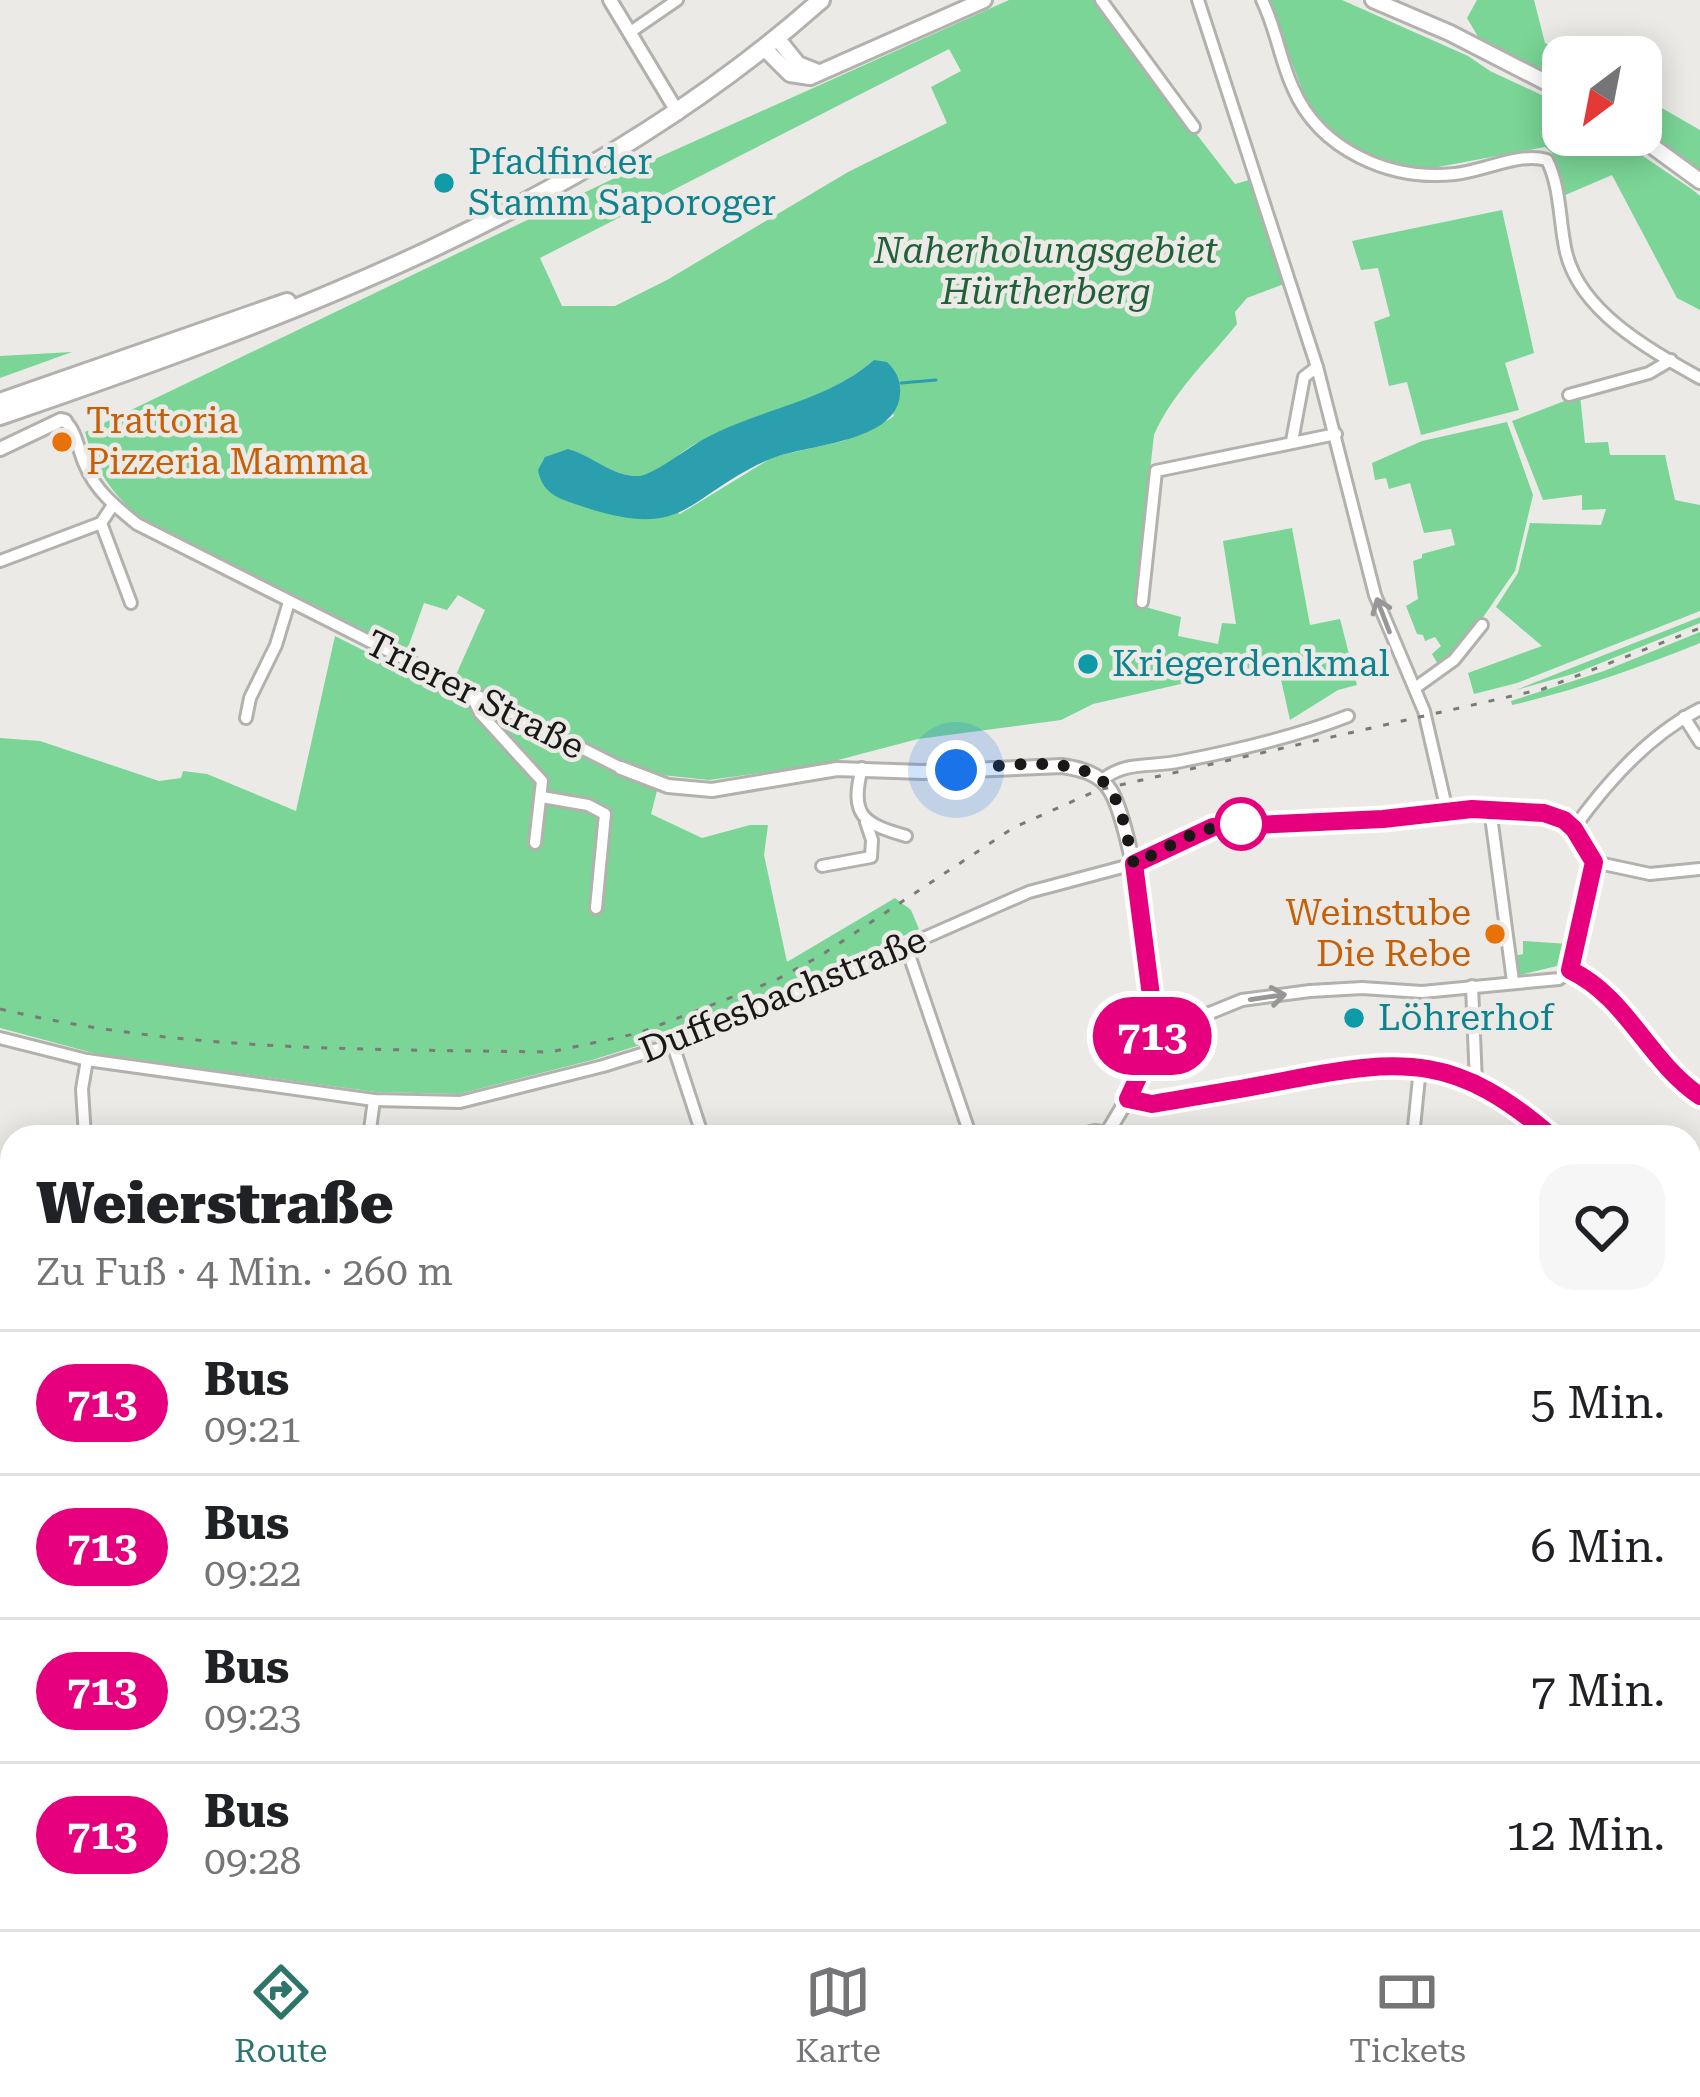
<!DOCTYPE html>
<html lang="de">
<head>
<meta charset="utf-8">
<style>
  body { margin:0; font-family:"Roboto Serif",serif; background:#f6f6f6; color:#202124; height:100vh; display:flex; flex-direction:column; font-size:45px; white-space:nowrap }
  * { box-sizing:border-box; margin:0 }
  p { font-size:39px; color:#757577 }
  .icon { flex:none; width:66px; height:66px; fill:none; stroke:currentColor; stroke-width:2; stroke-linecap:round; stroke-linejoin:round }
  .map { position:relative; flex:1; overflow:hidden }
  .sheet { position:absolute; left:0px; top:1125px; width:1701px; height:804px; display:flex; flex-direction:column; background:#fff; border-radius:36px 36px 0 0; box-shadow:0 6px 30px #0003 }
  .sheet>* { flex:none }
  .badge { padding:0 24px; border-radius:39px; font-size:42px; line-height:78px }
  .needle { width:78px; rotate:212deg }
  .buttons { position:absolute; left:1542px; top:36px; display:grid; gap:24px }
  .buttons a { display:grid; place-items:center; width:120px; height:120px; border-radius:24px; background:#fff; box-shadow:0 6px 30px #0003; font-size:60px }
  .you { position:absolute; width:60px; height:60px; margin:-30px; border:9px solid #fff; border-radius:50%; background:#1a73e8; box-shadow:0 0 0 18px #1a73e833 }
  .map>.badge { position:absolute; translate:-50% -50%; box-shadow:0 0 0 6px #fff }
  .round { display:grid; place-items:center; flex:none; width:126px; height:126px; border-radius:36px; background:#f6f6f6 }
  .headline { display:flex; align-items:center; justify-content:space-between; height:204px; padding:0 36px }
  h1 { font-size:57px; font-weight:800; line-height:90px }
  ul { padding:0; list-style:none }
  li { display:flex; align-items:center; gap:36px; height:144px; padding:0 36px; border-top:3px solid #e0e0e0 }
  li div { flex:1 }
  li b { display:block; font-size:45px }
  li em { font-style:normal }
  li .badge { min-width:132px; font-weight:700; text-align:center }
  .tabs { display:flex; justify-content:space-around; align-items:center; height:168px; border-top:3px solid #e0e0e0; background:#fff; font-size:33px; color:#757577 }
  .tabs a { display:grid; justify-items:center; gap:6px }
  .tabs .on { color:#2d746a }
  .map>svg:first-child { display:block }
</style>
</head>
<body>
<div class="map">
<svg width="1700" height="1929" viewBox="0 0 1700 1929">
  <rect width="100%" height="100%" fill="#eceae7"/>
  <g fill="#7ad596" fill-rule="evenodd">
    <path d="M1009,0H1093L1235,184L1249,180L1284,284L1247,298L1235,312L1237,324C1208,360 1172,393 1154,435L1135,604L1181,617L1178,636L1218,644L1222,623L1236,624L1223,541L1292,528L1310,625L1340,619L1357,685L1338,690L1290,720L1277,662L1093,704L1061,720L918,739L819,765L709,780L661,775L651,814L702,838L750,825H768L764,855L787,962L895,898L911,910L919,929L701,1026L592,1060L459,1094L376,1092L97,1054L0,1028V738L40,741L159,781L181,778L183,771L207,774L296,811L335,636L489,714L496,698L455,677L485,610L458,595L447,610L424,603L406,653L138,516C110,491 95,469 85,432L646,163ZM949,49L961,71L931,87L947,123L848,172L667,280L615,306H562L540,258ZM874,360L894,416L888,420L843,441L773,457L680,514L568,449C592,455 613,477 638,476C657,476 679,452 695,444C753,413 824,403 874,360Z"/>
    <path d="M1268,0H1342L1468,56L1490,71L1563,105V135H1612L1693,190L1700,196V310L1677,298L1612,175L1563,196L1552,153L1545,147L1422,170L1385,163L1361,151L1322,124L1308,105Z"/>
    <path d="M1477,0H1534L1545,43L1569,55L1563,57V82L1480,40L1467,18Z"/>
    <path d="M1641,96L1700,130V172L1641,129Z"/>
    <path d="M1502,210L1534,353L1505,363L1519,410L1421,435L1407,382L1389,386L1374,322L1390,316L1378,268L1361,270L1352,241Z"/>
    <path d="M72,352L0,378V356Z"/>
    <path d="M1580,395L1585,443L1608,442L1610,455H1665L1675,500L1700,505V611L1517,683L1474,694L1468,673L1542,646L1496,607L1518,573L1530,523L1601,525L1606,509L1582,510V495L1543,500L1512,421Z"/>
    <path d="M1507,422L1533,495L1515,571L1459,652L1440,668L1432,654L1441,646L1435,637L1425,641L1423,635L1417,634L1406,606L1418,599L1413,561L1422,558V554L1455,545L1451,529L1424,533L1410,483L1389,489L1386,478L1375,480L1372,463L1422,441Z"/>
    <path d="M1700,617V623L1576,673L1516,690Z"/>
    <path d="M1700,632V643C1638,668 1577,690 1512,705L1511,701L1604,671Z"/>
    <path d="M1523,941L1568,944L1561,965L1516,976L1513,956L1523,954Z"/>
    <path d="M289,1917H457L452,1925L457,1929H301Z"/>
    <path d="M734,1917H807L808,1918L802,1929H752Z"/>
    <path d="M848,1917H1550L1547,1929H842Z"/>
  </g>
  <path fill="#2c9faf" d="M874,360L887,362C897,372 901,381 900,394C897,444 803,444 768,460C685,497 687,541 584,507C561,499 543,496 538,470L545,457L568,449C592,455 613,477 638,476C653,476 688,447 704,439C759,409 826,402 874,360Z"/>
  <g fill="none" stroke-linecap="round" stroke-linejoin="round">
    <path stroke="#2c9faf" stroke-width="3" d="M901,383L936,380"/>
    <defs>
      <g id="minor">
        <path d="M1101,0L1194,127"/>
        <path d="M1198,0L1317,367L1375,595L1424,711L1447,811"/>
        <path d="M1262,0C1276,28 1280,60 1293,88C1320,151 1391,181 1455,174C1485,171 1518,152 1547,160C1561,188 1559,222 1566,252C1580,312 1650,350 1700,378"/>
        <path d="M629,33L677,0"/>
        <path d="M1569,395L1649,373L1671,360"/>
        <path d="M65,421C77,432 78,450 85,465C95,490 116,507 137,524L621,768"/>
        <path d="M1292,441L1304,377L1317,367"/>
        <path d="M101,523L131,603"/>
        <path d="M0,561L101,523L113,505"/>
        <path d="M1142,602L1156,471L1336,434"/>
        <path d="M1415,688L1454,660L1482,625"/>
        <path d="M472,696L480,713L542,781L535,843"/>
        <path d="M1684,717L1700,742"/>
        <path d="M246,718L250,698L276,645L289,602"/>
        <path d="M862,768C849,816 864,824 906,836"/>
        <path d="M1102,780C1127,760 1151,768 1182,761C1238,750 1295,737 1348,716"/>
        <path d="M542,797L588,805L605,814L596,908"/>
        <path d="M1490,809L1513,981"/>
        <path d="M1574,828C1607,782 1649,735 1700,709"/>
        <path d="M1594,862L1650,874L1700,869"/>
        <path d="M822,866L871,857L872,840L866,822"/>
        <path d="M906,946L971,1137"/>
        <path d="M1570,970C1627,997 1649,1061 1700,1096"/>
        <path d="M1472,986L1476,1083"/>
        <path d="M1154,1019L1210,1013L1242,1000L1310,991L1362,988L1422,992L1559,979L1570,970"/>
        <path d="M0,1038L87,1060L374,1100L460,1102L603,1066L703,1035L1029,892L1134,864L1201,830L1239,824L1383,819L1472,809L1544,813L1564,820L1586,845L1594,862L1570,970"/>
        <path d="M673,1045L703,1137"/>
        <path d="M1128,1099L1152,1104C1194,1096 1237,1089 1279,1082C1358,1068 1418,1053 1494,1092C1516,1102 1534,1121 1552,1137"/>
        <path d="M85,1137L82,1089L87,1060"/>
        <path d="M369,1137L374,1100"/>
        <path d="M1070,1137L1095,1131L1107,1133"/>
        <path d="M1413,1137L1420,1068"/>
        <path d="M0,1195H12"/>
        <path d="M1689,1207L1700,1209"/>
        <path d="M1689,1253L1700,1264"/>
        <path d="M0,1275L12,1276"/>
        <path d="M0,1337H12"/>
        <path d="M0,1349H12"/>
        <path d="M0,1391L7,1381"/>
        <path d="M0,1403L12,1412"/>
        <path d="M1,1468L12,1452"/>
        <path d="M138,1929L145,1917"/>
      </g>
      <g id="tertiary">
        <path d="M610,0L678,113"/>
        <path d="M0,449L61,420L65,421"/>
        <path d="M621,768L668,786L712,790L837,769L922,772L1062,766C1081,769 1099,773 1110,790C1132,824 1158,995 1152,1036C1146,1074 1123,1105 1105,1137"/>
        <path d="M0,1661L12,1670"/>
        <path d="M272,1917L284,1929"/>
      </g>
      <g id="secondary">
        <path d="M1373,0L1450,33L1563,91"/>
        <path d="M777,38L798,64L818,72"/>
        <path d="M765,49L790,74L810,77L984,0"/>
        <path d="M1637,135L1700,181"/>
        <path d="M1689,1489L1700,1490"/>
        <path d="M815,1929L821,1917"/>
      </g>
      <g id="primary">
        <path d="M0,402L287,302"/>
        <path d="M0,416C292,316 587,208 821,0"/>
      </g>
    </defs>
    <use href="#minor" stroke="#b3b1ae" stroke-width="16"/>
    <use href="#tertiary" stroke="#b3b1ae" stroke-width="18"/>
    <use href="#secondary" stroke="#b3b1ae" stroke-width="20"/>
    <use href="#primary" stroke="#b3b1ae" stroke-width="22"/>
    <use href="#minor" stroke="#fff" stroke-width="10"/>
    <use href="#tertiary" stroke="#fff" stroke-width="12"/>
    <use href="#secondary" stroke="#fff" stroke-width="14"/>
    <use href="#primary" stroke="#fff" stroke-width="16"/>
    <path stroke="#7b7a78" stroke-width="3" stroke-dasharray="6 12" stroke-linecap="butt" d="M0,1009C181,1052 365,1049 550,1052L639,1033L776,980L820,956L1013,828L1098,790L1543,689L1700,628"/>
  </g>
  <defs><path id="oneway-shaft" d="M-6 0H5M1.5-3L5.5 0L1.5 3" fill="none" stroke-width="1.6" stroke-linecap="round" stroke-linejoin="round" transform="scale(3)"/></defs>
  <g stroke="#989797">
    <use href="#oneway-shaft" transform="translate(1383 615) rotate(-111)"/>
    <use href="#oneway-shaft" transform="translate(1268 997) rotate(-8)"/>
  </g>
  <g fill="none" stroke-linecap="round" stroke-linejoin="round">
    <defs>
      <path id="line" d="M1552,1137C1458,1055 1405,1057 1288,1080C1243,1089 1197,1096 1152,1104L1128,1099L1145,1062L1154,1019L1134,864L1213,827L1383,819L1472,809L1544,813L1564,820L1574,829L1594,862L1570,970C1627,997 1648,1061 1700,1096"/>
    </defs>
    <use href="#line" stroke="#fff" stroke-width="27"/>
    <use href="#line" stroke="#e6007e" stroke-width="18"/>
    <path stroke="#191817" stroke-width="12" stroke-dasharray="0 21.6" d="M956,770C996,767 1086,750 1111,791C1124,811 1127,841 1134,864L1201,830L1241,824"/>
  </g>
  <g fill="#0f9aa8" stroke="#eceae7" stroke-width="4.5">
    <circle cx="444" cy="183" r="12"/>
    <circle cx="1088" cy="664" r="12"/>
    <circle cx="1354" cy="1018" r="12"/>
  </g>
  <g fill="#e8710a" stroke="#eceae7" stroke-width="4.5">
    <circle cx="62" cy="442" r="12"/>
    <circle cx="1495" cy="934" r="12"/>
  </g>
  <circle fill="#fff" stroke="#e6007e" stroke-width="6" cx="1241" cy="824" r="24"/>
  <g text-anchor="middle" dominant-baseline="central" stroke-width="9" stroke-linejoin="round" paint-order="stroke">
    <g font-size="36" fill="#0d838f" stroke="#eceae7" text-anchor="start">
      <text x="468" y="162">Pfadfinder<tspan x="468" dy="41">Stamm Saporoger</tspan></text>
      <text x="1112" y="664">Kriegerdenkmal</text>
      <text x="1378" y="1018">Löhrerhof</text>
    </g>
    <g font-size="36" font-style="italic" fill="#216139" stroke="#eceae7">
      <text x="1046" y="251">Naherholungsgebiet<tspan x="1046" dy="41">Hürtherberg</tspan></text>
    </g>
    <g font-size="36" fill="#c56008" stroke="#eceae7" text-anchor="start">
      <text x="86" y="421">Trattoria<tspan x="86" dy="41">Pizzeria Mamma</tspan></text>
      <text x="1471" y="913" text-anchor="end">Weinstube<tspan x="1471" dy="41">Die Rebe</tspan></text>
    </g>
    <g font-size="36" fill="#191817" stroke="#eceae7">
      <text transform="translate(475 695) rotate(27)">Trierer Straße</text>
      <text transform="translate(783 995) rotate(-22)">Duffesbachstraße</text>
    </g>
  </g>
</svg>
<div class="buttons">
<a><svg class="needle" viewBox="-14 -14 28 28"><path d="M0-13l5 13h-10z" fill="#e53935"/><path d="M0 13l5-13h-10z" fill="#757577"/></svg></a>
</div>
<div class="you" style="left:956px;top:770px"></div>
<b class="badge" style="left:1152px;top:1036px;background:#e6007e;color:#fff">713</b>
<section class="sheet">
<div class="headline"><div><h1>Weierstraße</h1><p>Zu Fuß · 4 Min. · 260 m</p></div><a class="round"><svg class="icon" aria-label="heart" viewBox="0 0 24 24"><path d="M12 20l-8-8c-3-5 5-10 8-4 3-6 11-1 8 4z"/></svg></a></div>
<ul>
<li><span class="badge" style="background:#e6007e;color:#fff">713</span><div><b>Bus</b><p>09:21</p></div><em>5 Min.</em></li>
<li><span class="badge" style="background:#e6007e;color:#fff">713</span><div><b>Bus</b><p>09:22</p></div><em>6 Min.</em></li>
<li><span class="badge" style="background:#e6007e;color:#fff">713</span><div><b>Bus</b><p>09:23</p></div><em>7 Min.</em></li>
<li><span class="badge" style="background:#e6007e;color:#fff">713</span><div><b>Bus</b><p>09:28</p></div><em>12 Min.</em></li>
</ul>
</section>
</div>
<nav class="tabs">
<a class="on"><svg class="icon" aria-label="directions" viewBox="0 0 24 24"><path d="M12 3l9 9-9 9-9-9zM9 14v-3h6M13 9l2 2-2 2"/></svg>Route</a>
<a><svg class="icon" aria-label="map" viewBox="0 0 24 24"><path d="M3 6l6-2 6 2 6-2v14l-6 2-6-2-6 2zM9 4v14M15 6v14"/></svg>Karte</a>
<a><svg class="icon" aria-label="tickets" viewBox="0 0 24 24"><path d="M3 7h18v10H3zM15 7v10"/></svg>Tickets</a>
</nav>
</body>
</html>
